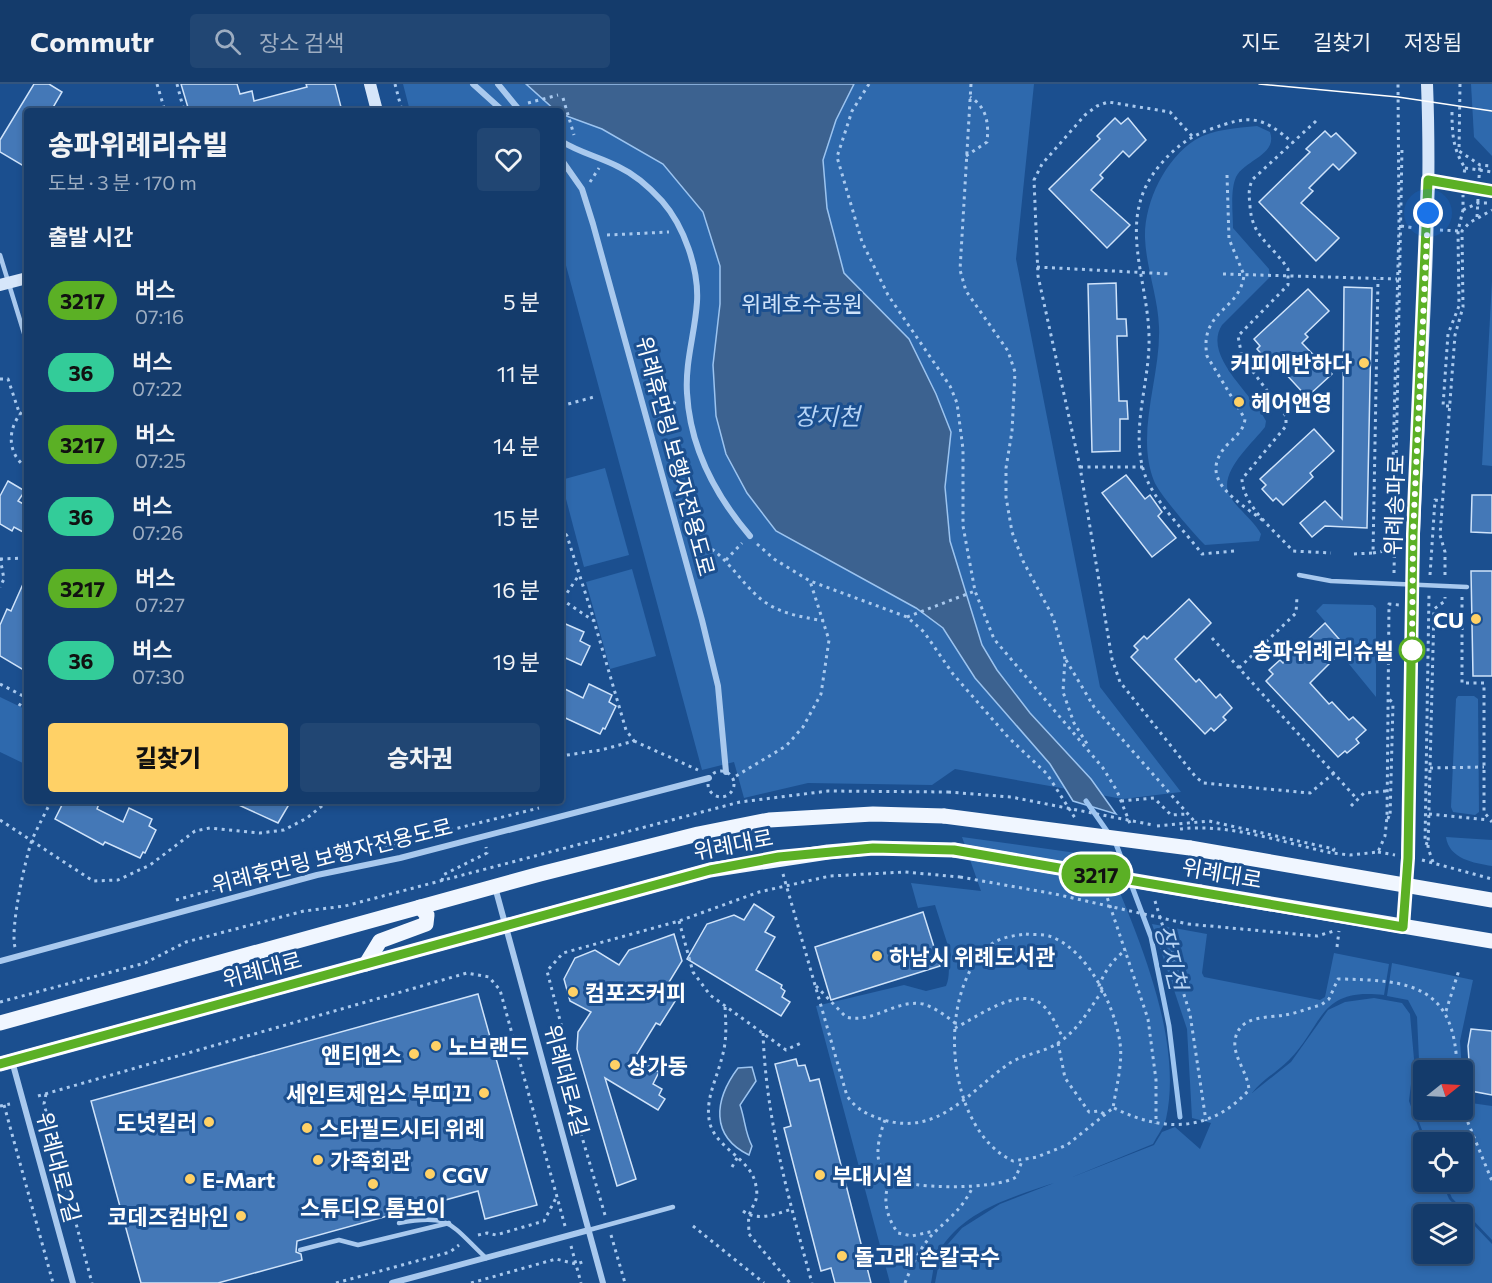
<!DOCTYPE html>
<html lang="ko">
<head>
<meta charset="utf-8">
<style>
  body { margin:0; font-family:Commissioner,"Noto Sans KR",sans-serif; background:#214673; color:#f1f3f6; height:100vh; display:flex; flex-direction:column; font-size:22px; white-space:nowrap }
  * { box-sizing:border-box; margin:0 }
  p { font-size:20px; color:#9dadc1 }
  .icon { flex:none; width:33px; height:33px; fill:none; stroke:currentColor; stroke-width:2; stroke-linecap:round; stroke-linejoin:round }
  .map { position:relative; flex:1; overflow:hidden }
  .drawer { position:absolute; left:24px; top:24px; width:540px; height:696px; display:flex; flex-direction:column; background:#143b6b; border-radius:6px; box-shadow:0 3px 9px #0003,0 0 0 2px #33557e }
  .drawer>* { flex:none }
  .badge { padding:0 12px; border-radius:20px; font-size:21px; line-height:39px }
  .needle { width:39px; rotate:72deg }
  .tools { position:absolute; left:1413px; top:976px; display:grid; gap:12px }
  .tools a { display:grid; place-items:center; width:60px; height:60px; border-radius:6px; background:#143b6b; box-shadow:0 3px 9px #0003,0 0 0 2px #33557e; font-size:30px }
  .you { position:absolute; width:30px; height:30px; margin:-15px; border:4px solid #fff; border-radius:50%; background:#1a73e8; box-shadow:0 0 0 9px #1a73e833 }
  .map>.badge { position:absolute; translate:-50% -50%; box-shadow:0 0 0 3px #fff }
  h2 { padding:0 24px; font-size:22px; line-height:54px }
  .round { display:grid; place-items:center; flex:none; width:63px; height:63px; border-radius:6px; background:#214673 }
  .headline { display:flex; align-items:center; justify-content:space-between; height:102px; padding:0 24px }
  h1 { font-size:28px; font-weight:800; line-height:45px }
  .button { display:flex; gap:12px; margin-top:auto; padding:12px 24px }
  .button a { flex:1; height:69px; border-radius:6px; background:#ffd166; color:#111; font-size:24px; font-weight:800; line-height:69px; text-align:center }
  .button a+a { background:#214673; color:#f1f3f6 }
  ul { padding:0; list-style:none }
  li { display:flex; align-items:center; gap:18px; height:72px; padding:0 24px }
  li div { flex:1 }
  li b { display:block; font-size:22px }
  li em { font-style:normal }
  li .badge { min-width:66px; font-weight:700; text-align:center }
  header { display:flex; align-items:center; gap:36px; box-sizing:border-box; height:84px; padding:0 30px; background:#143b6b; border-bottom:2px solid #33557e }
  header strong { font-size:28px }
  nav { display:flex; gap:33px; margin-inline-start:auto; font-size:21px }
  .search { width:420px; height:54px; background:#214673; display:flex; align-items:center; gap:15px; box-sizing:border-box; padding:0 21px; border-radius:6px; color:#9dadc1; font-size:22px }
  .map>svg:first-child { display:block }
</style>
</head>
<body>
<header>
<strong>Commutr</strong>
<div class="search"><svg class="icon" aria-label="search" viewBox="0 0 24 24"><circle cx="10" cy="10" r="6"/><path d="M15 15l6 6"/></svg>장소 검색</div>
<nav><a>지도</a><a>길찾기</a><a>저장됨</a></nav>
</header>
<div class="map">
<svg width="1492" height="1199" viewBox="0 0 1492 1199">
  <rect width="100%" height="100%" fill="#1b4f8f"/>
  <g fill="#2e69ad" fill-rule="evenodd">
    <path d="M403,0H1034L1016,175L1100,603L1181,708L1123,715L955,685L932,701L808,699L744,714L734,678L702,686L561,163V27H410Z"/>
    <path d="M1471,0H1492V72L1474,53Z"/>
    <path d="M1257,42L1270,48C1278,71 1244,76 1236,93C1230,107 1233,129 1233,144L1269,185L1270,193L1222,241C1202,272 1253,310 1266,337L1265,343C1252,360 1215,391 1231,414C1240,427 1253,436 1261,450L1259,457L1205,461C1194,450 1159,410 1154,397C1135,349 1161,293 1159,243C1158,213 1146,183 1145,154C1144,119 1165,75 1195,56C1213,45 1237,44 1257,42Z"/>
    <path d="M1492,197V382L1482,381Z"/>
    <path d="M605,384L629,471L584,483L561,396Z"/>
    <path d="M632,485L656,572L610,585L586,498Z"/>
    <path d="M1323,520L1373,521L1376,524V613L1340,569L1346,562L1316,527Z"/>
    <path d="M1458,612H1474L1478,615L1479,728L1475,731L1453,728L1451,723L1456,615Z"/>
    <path d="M0,613L27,626V681L0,668Z"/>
    <path d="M962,753L1105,773C1136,847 1184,954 1166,1035C1164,1043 1157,1052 1153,1060L1070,1094L1154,1061L1162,1048L1175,1043L1200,1065L1211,1039L1192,1034L1187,945L1152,840L1207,850L1202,889L1204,893L1320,916L1325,913L1334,869L1389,880L1384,911C1318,903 1324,941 1289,976C1277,988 1262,996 1252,1009L1291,978L1328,926L1345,918L1374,914L1402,919L1410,930L1414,975L1409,1017L1424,1059V1098H1442L1449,1115L1492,1160V1199H935L941,1168L962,1144L1000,1120L1054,1099C1012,1113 964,1126 939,1167C934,1175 933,1189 931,1199H890L816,922L904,901L926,907L946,902C951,891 947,882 951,871L935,821L918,824L911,799L981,807ZM1424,1131H1462V1170H1424Z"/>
    <path d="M1446,753L1492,756V782C1474,779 1449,775 1446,753Z"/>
    <path d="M1392,879L1473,896L1460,957L1462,987H1424V1026H1462L1463,1002L1464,1018L1492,1022V1156L1452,1114L1445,1098H1462V1059H1427L1411,1017L1419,976L1417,933L1408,916L1387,912Z"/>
  </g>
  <g fill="#3c6290" stroke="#9cc4f0" stroke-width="1.5">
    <path d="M526,0H854L836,36L823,76L827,124L844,189L909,255L936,310L951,348L945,403L950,457L982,561L997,586L1030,629L1091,695L1116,730L1073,717L1050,680L975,594L943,544L916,524L776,447L747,409L726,370L716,332L713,281L720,220V182L703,128L663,80L602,45L561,30V27H556Z"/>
    <path d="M752,983L756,997L740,1021C745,1035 745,1049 752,1062L749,1071C710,1052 714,1016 738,984Z"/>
  </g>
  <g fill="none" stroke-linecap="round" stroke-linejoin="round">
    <path stroke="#9cc4f0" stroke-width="5" d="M1086,717L1116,760L1151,853L1169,942L1180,1033"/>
  </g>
  <g fill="#4478b7" stroke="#cfe3fa" stroke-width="1.5">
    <path d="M34,0H49L62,8L51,27H27V84L0,68V56Z"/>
    <path d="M181,0H237L240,10L252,7L254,17L307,3L306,0H335L342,27H189Z"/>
    <path d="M1115,34L1121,40L1128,34L1146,56L1129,73L1123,67L1100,91L1103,94L1091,106L1130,141L1107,164L1049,105L1100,55L1097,52Z"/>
    <path d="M1325,47L1331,53L1336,49L1356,69L1339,86L1333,80L1309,104L1313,107L1301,119L1339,154L1316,177L1259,118L1310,68L1306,65Z"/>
    <path d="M1116,199L1117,235H1126L1127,252H1117L1119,317H1127L1128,335H1120V367L1092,368L1088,200Z"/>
    <path d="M1344,203L1372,204L1367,444L1325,442L1312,453L1300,439L1325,417L1342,435Z"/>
    <path d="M1308,205L1329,227L1305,250L1308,253L1302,259L1332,290L1307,313L1271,274L1268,277L1257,265L1260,262L1254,255Z"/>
    <path d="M1314,345L1334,367L1310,389L1313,393L1283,421L1276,414L1273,417L1262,405L1266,401L1260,395Z"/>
    <path d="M1126,391L1145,415L1150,411L1162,428L1158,432L1176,454L1152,473L1102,409Z"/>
    <path d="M8,397L25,407L18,417L27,422V441L23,448L14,443L12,447L0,440V412Z"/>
    <path d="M1472,411H1492V449L1471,448Z"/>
    <path d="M1471,487H1492V592H1473Z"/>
    <path d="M27,491V588L0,572V541L7,525L11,527Z"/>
    <path d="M1189,515L1211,539L1175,575L1196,598L1199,595L1216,614L1220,610L1232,624L1223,633L1226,636L1214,647L1211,644L1205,650L1131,573L1138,566L1134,562L1144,552L1147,555Z"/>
    <path d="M561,538L584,548L580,557L590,562L581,581L561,572Z"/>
    <path d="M1325,539L1346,563L1310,599L1329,620L1332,618L1349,636L1353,633L1366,646L1356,655L1359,659L1347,669L1345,667L1338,673L1266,597L1273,590L1269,586L1280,576L1283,579Z"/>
    <path d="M589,600L612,611L609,618L616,622L605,645L603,644L600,650L561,632V603L583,614Z"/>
    <path d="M64,717H100L97,725L123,738L129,724L152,735L149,742L156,746L145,769L143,768L140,774L105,758L103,761L55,735Z"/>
    <path d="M230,717H291L278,739Z"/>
    <path d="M754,820L774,833L765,848L775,853L756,886L782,901L781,904L785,907L782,913L790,918L781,932L687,875L707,840L734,831L744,836Z"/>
    <path d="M923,828L940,882L831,916L815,863Z"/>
    <path d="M674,850L682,877L666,903L679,911L660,941L656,939L635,973L659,988L653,1000L662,1005L659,1011L665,1015L658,1026L605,994L636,1095L617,1102L577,965L578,948L591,928L570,917L564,895L575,874L595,866L619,881L629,866Z"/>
    <path d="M478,910L537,1121L485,1135L478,1107L297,1157L296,1168L301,1170L302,1176L218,1199H141L91,1017Z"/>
    <path d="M1471,945L1492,947V1011L1471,1007L1468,962Z"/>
    <path d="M796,975L798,982L805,981L810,997L819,995L871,1199H835L831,1184L821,1187L784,1044L791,1042L775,980Z"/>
  </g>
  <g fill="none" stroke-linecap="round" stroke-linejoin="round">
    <g stroke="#a9c9ee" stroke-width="3" stroke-dasharray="3 4.5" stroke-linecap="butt">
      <path d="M157,0L165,27"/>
      <path d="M177,0L184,27"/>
      <path d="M395,0L402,27"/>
      <path d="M869,0L852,27L837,73L862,158L888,211L950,302L957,319L963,365V442L975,507L994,555L1103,684L1117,707L1131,742"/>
      <path d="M971,0L960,186L966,207L1008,267L1015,288L1012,347L1006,384V413L1012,448L1023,477L1053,533L1065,575L1063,608L1074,639L1089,663"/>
      <path d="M1460,0L1459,67L1480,81L1492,82"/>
      <path d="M563,14L574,51"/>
      <path d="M528,19L558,11"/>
      <path d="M172,27L183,24"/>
      <path d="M1452,28C1452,50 1453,65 1465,84L1464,90"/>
      <path d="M1316,37L1253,95C1248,104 1249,111 1250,122C1252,154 1272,160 1288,185V201L1238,252L1242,273L1286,332V342L1242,395C1243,422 1275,447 1293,467L1331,469"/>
      <path d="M1192,52L1170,28L1108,18L1097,22L1085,31L1042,80L1034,96L1038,192L1080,383L1112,575L1120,598L1195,692L1203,699L1310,709L1334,689"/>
      <path d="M966,72L987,58C989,40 987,23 970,13"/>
      <path d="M1465,84L1492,88"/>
      <path d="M1227,91L1229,155L1244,191C1240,227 1199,226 1207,272L1245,335C1244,346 1235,353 1227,361C1195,396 1240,418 1266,439"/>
      <path d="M1479,94L1480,81"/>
      <path d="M590,98L599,84"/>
      <path d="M1463,126L1478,119H1487"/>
      <path d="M1477,133L1478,115"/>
      <path d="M1401,142L1415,144"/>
      <path d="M1440,146L1460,147"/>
      <path d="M607,151L669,148"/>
      <path d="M1037,183L1170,190"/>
      <path d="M1223,190L1397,195"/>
      <path d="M0,295H8L20,331"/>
      <path d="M561,322L594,313"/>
      <path d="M1449,322H1443L1448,250L1459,222L1458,147L1463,126V111"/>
      <path d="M27,323C7,340 5,369 27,384"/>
      <path d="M660,338L677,315"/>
      <path d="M1080,383H1143"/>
      <path d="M561,444L567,452L594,536"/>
      <path d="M692,455C723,464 738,497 762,516C780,530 803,533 824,537"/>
      <path d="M757,460L774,475L810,497L907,533L924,548L953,590L1008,653L1047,690L1075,734"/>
      <path d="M1234,467L1202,470C1185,447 1152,415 1144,388C1131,348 1148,302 1149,261C1151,198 1113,136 1160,81C1174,64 1190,52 1211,45C1250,31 1261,31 1293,59"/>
      <path d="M1373,469L1390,466L1391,459L1399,142L1398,0"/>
      <path d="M1354,470L1373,469L1378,195"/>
      <path d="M0,474L4,495L0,503"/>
      <path d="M0,475L27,474"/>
      <path d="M726,476L742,459"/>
      <path d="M1394,489L1402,64"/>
      <path d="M1430,491L1435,416L1442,417"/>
      <path d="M1445,491V468L1440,451L1455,251L1463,223L1462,147L1469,139L1492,126"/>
      <path d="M1462,513V599H1484V728L1492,738"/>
      <path d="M561,515L594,537L626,646L634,657L601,666L561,672"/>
      <path d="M563,515L579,491"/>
      <path d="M907,533L975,507"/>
      <path d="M1212,554L1356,714"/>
      <path d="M1066,576L1094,623L1195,738"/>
      <path d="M1239,584L1296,529L1297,513"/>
      <path d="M0,600L27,614"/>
      <path d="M19,622L25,613"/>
      <path d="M634,657L698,686"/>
      <path d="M1430,684L1484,683"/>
      <circle cx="721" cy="700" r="13"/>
      <path d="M736,692L786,662L803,643L821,610L829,556L810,497"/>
      <path d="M1121,717L1154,714L1171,731L1187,730"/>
      <path d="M1351,722L1364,709L1387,707"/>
      <path d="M1429,730L1488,736"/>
      <path d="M1387,733L1390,734L1393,619L1389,615"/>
      <path d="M0,736L93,797L118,796L150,781L195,747L210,744L260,749L284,746L307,734L328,717"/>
      <path d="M1157,742L1209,737L1334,765L1332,769L1350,771L1378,768L1385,752L1387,733L1389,520L1400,521"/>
      <path d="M1180,745C1229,739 1284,759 1332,769"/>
      <path d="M1428,760L1425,759L1429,510"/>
      <path d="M1378,768L1395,771"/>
      <path d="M341,773L539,724"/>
      <path d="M1422,776L1492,795"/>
      <path d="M1433,778L1428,764L1434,525L1445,517V513"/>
      <path d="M783,790L847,1012C857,1026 868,1031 884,1036C938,1052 969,1008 1007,981C1022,970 1043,969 1058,959C1078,946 1089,926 1102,907L1099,902C1104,888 1114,874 1126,866"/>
      <path d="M442,797L443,791L487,769L486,763"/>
      <path d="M1105,807L1148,935L1156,996V1040"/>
      <path d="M176,816L291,784"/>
      <path d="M1155,817L1190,930L1206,1037"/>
      <path d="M679,837L693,888L710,911L786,966L803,958"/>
      <path d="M1188,840L1317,852L1334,847"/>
      <path d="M1026,850C1033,851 1042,850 1049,852C1087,864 1115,922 1120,959C1123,979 1116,1004 1113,1024L1067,1061L1037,1073L1013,1077C946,1046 935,911 988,863C999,853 1012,852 1026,850Z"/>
      <path d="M15,863C10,844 25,776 32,756C38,742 45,730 51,717"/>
      <path d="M1337,863L1339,847"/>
      <path d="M816,902L846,933C874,940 895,915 923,920C934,923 946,932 955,939"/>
      <path d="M0,918L145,879L186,858L304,827L345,822L740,718L828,707L948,708"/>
      <path d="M725,923C726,940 727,957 722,973C717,995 704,1016 710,1040C718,1066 752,1075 756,1102C759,1118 753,1118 749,1132C748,1137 749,1145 749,1150L790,1199"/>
      <path d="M1446,927L1459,886"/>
      <path d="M955,944C976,934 1016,903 1040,919C1051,927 1057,943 1063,954"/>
      <path d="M763,949C766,1036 789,1116 812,1199"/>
      <path d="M1058,959L1065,994L1089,1028L1099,1027L1104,1030"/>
      <path d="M46,1010L44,1020L92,1199"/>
      <path d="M38,1012L467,889L489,893L500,906L565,1142"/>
      <path d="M4,1021L53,1199"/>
      <path d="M0,1022L10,1020"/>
      <path d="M1114,1024C1162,1048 1210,1049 1249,1006C1248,989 1233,973 1235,957C1238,931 1267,934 1285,931C1297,929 1309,924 1321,921L1329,915L1338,895C1411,896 1456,901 1457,987"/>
      <path d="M1462,1024L1492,1097"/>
      <path d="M885,1036C879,1052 871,1080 889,1093C908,1106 996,1106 1016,1093L1022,1077"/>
      <path d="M732,1083L737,1074"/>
      <path d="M892,1093C881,1111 886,1133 898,1149L912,1152L934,1147"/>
      <path d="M743,1127C758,1138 776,1130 792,1125"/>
      <path d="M605,1131L566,999V959L547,887L563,869L679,837L759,808L830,792L905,788L960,793"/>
      <path d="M693,1142L764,1199"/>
      <path d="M478,1151L487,1149L496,1151L544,1137L556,1114"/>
      <path d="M611,1151L625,1199"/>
      <path d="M571,1162L581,1199"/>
      <path d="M336,1199L450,1168L459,1161"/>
      <path d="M471,1199L556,1175L576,1180L586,1177"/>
      <path d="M905,1199C912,1181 922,1159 937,1146C955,1129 961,1125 973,1103"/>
    </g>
    <g stroke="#a9c9ee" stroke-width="4.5">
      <path d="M0,171L27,259"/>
      <path d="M1299,491L1331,497L1467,503"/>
      <path d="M399,1139C450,1129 450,1140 486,1174"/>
      <path d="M589,1146L673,1123"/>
      <path d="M300,1166L339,1156L358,1161L449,1139"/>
    </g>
    <g stroke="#a9c9ee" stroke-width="6">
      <path d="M473,0L503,27"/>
      <path d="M498,0L520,27"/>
      <path d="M561,57C580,69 600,73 619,83C634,90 651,105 662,117C684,142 699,185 697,218C695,249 685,278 687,309C690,364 715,411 750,452"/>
      <path d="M561,75L582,105L593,140L702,536L718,602L726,688"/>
      <path d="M1429,96L1492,107"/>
      <path d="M495,803L603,1199"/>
      <path d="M0,877L317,791L400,774L709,694"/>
      <path d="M12,977L73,1199"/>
      <path d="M392,1199L589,1146"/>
    </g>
    <g stroke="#d6e6fa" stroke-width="12">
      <path d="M370,0L377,27"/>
      <path d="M0,201L27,194"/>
      <path d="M1403,843C1413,712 1409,580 1414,449C1419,299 1433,150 1427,0"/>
    </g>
    <g stroke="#f0f6ff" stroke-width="15">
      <path d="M1190,764L1492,816"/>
      <path d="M1200,808L1492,857"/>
      <path d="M366,880L380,857L426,840L427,831L420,823"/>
      <path d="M0,939L540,790L698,750L769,736L873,730L944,732"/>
      <path d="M0,980L710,786L828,768L873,764L954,766"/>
    </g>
    <path stroke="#fff" stroke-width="1.5" d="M1259,0L1398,13L1492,27"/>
    <g stroke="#a9c9ee" stroke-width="3" stroke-dasharray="3 4.5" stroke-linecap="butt">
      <path d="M948,708L1011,713L1153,741"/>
      <path d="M960,793L1055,810L1188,840"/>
    </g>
    <g stroke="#f0f6ff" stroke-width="15">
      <path d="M944,732L1190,764"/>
      <path d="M954,766L1200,808"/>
    </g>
  </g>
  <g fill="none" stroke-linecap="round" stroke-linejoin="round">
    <defs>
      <path id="line" d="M0,980L710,786L779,773L873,764L954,766L1403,843L1408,774L1413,450L1428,96L1492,107"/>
    </defs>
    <use href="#line" stroke="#fff" stroke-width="14"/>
    <use href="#line" stroke="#5bb025" stroke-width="9"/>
    <path stroke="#fff" stroke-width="6" stroke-dasharray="0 10.8" d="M1412,566V569L1413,450L1428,129"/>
  </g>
  <g fill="#ffd166" stroke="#1b4f8f" stroke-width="2">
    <circle cx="1364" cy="279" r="6"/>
    <circle cx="1239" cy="318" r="6"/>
    <circle cx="1476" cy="535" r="6"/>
    <circle cx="877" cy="872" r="6"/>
    <circle cx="573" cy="908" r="6"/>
    <circle cx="436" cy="962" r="6"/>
    <circle cx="414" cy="970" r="6"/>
    <circle cx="615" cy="981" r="6"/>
    <circle cx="484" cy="1009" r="6"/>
    <circle cx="209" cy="1038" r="6"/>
    <circle cx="307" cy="1044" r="6"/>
    <circle cx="318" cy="1076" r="6"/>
    <circle cx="430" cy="1090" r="6"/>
    <circle cx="820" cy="1091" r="6"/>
    <circle cx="190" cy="1095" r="6"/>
    <circle cx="373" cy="1100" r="6"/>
    <circle cx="241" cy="1132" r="6"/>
    <circle cx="842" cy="1172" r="6"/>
  </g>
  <circle fill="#fff" stroke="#5bb025" stroke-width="3" cx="1412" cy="566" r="12"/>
  <g text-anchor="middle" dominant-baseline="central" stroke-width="6" stroke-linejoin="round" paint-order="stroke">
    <g font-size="22" fill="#cfe3fa" stroke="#1b4f8f">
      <text x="802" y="219">위례호수공원</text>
    </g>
    <g font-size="22" font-weight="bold" fill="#fff" stroke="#1b4f8f" text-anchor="start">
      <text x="1352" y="279" text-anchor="end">커피에반하다</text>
      <text x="1251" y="318">헤어앤영</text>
      <text x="1464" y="535" text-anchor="end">CU</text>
      <text x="889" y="872">하남시 위례도서관</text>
      <text x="585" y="908">컴포즈커피</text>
      <text x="448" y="962">노브랜드</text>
      <text x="402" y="970" text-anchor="end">앤티앤스</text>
      <text x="627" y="981">상가동</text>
      <text x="472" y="1009" text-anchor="end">세인트제임스 부띠끄</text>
      <text x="197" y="1038" text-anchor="end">도넛킬러</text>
      <text x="319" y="1044">스타필드시티 위례</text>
      <text x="330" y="1076">가족회관</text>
      <text x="442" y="1090">CGV</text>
      <text x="832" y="1091">부대시설</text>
      <text x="202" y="1095">E-Mart</text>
      <text x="373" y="1123" text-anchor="middle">스튜디오 톰보이</text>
      <text x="229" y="1132" text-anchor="end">코데즈컴바인</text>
      <text x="854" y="1172">돌고래 손칼국수</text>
    </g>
    <g font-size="22" fill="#fff" stroke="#1b4f8f">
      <text transform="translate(676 372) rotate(75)">위례휴먼링 보행자전용도로</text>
      <text transform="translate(1394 421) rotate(-88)">위례송파로</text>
      <text transform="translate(733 760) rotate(-11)">위례대로</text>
      <text transform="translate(332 771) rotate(-14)">위례휴먼링 보행자전용도로</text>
      <text transform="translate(1222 789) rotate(10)">위례대로</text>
      <text transform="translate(262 885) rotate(-15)">위례대로</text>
      <text transform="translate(567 996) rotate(75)">위례대로4길</text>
      <text transform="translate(59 1083) rotate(75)">위례대로2길</text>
    </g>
    <g font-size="22" font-weight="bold" fill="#fff" stroke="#1b4f8f" text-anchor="end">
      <text x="1394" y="566">송파위례리슈빌</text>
    </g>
    <g font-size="24" font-style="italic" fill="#b5d3f5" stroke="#1b4f8f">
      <text x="827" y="331">장지천</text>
      <text transform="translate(1172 873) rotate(76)">장지천</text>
    </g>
  </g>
</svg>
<div class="tools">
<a><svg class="needle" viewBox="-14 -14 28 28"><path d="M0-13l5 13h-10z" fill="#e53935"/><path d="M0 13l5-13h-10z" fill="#9dadc1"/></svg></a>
<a><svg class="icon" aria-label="locate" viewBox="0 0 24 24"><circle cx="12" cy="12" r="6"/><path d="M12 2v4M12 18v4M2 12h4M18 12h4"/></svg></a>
<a><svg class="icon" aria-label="layers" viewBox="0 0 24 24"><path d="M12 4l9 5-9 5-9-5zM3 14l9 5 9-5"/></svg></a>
</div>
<div class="you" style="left:1428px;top:129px"></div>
<b class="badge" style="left:1096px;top:790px;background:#5bb025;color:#111">3217</b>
<section class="drawer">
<div class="headline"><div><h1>송파위례리슈빌</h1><p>도보 · 3 분 · 170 m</p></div><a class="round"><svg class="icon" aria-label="heart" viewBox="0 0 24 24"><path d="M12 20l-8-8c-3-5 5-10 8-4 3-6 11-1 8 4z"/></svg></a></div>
<h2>출발 시간</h2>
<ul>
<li><span class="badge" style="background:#5bb025;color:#111">3217</span><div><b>버스</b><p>07:16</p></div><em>5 분</em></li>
<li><span class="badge" style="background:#3c9;color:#111">36</span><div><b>버스</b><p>07:22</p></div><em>11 분</em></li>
<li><span class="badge" style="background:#5bb025;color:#111">3217</span><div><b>버스</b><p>07:25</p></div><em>14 분</em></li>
<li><span class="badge" style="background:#3c9;color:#111">36</span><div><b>버스</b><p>07:26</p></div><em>15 분</em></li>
<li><span class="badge" style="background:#5bb025;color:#111">3217</span><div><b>버스</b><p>07:27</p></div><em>16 분</em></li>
<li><span class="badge" style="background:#3c9;color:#111">36</span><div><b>버스</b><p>07:30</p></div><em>19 분</em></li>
</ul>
<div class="button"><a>길찾기</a><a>승차권</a></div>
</section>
</div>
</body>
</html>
